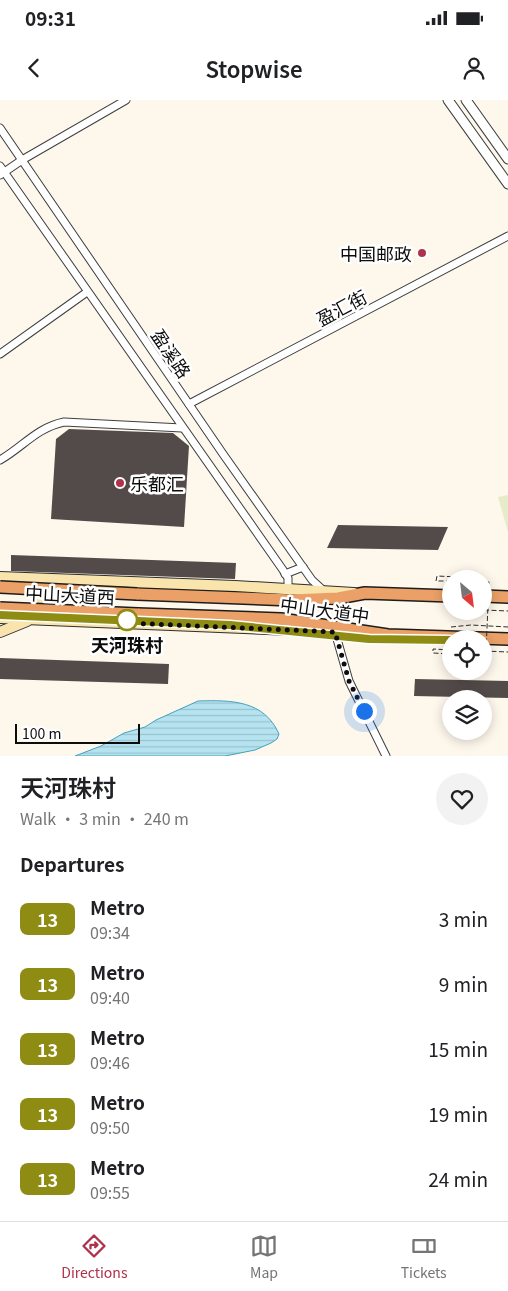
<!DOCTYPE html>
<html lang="en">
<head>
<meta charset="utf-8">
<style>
  body { margin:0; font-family:Georgia,"Noto Sans SC",serif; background:#f2f2f2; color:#202124; height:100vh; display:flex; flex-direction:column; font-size:19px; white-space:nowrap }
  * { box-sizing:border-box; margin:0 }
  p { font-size:16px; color:#757577 }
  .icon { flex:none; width:28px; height:28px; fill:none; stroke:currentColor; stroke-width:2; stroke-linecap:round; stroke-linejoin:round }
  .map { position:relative; height:656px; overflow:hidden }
  .sheet { display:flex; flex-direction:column; background:#fff; flex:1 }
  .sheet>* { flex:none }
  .badge { padding:0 10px; border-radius:8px; font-size:18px; line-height:32px }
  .needle { width:32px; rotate:152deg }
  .buttons { position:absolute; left:442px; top:470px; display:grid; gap:10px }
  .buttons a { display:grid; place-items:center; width:50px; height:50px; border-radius:50%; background:#fff; box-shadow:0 2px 12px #0003; font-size:25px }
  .scale { position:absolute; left:15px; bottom:12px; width:125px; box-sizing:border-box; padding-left:5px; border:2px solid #0c0c0c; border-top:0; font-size:14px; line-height:18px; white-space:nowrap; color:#0c0c0c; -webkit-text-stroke:4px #fff; paint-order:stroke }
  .you { position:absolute; width:25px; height:25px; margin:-12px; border:4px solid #fff; border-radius:50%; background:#1a73e8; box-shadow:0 0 0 8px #1a73e833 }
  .map>.badge { position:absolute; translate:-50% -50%; box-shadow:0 0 0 2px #fff }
  h2 { padding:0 20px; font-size:19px; line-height:45px }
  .round { display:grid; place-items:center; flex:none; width:52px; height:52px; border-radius:26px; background:#f2f2f2 }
  .summary { display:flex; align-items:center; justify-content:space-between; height:85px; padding:0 20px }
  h1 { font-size:24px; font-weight:600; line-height:38px }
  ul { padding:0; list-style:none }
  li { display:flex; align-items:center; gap:15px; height:65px; padding:0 20px }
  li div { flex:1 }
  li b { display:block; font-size:19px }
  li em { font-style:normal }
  li .badge { min-width:55px; font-weight:700; text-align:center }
  .status { display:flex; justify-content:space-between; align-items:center; height:35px; padding:0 25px; background:#fff; direction:ltr }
  .status svg { height:14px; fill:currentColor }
  header { display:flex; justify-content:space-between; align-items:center; height:65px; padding:0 20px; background:#fff; font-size:22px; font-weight:600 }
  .menu { display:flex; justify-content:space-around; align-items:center; height:70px; border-top:1px solid #e0e0e0; background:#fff; font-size:14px; color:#757577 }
  .menu a { display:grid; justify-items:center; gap:2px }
  .menu .active { color:#af314a }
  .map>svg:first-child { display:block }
</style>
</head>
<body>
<div class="status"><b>09:31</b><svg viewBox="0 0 49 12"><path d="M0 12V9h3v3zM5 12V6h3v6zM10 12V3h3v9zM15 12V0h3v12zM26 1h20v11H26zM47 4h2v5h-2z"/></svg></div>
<header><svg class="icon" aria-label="back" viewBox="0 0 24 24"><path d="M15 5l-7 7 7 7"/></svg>Stopwise<svg class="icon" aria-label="person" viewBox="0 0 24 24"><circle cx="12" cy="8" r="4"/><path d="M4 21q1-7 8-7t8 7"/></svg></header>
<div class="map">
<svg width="508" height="656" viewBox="0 0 508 656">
  <defs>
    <pattern id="water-rules" width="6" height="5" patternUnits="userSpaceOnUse" patternTransform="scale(1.25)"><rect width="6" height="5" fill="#b5e3f0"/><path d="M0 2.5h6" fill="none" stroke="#9ac2cd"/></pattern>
  </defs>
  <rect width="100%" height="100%" fill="#fdf7ec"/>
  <path fill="#e6ecca" d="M508,395V432L498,397Z"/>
  <path fill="url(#water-rules)" stroke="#43a2c1" d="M198,601C231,600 264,600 279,634L277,639L271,643L255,650L225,656H75L101,646L124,633L145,627L156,620Z"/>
  <g fill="#534b49">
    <path d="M69,329L173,333L189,346L184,427L51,419L56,339Z"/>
    <path d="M338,425L448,427L438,450L327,448Z"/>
    <path d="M11,455L236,463L235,479L11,471Z"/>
    <path d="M0,558L169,564L168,584L0,579Z"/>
    <path d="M415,579L508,581V598L414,596Z"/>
  </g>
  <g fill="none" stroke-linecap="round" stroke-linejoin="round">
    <defs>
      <g id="minor">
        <path d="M0,28L223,354L312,480L324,491"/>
        <path d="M0,66L283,470L288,478V488"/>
        <path d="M0,75L22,60L126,0"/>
        <path d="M0,254L87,192"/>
        <path d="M189,304L508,136"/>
        <path d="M0,360C23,347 36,328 64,322L182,328"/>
        <path d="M285,474L303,467"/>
        <path d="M335,532L349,581L386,656"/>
      </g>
      <g id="tertiary">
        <path d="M448,0L508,84"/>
        <path d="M466,0L508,59"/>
      </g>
      <g id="secondary">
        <path d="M0,477L235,486L354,493"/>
        <path d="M45,515C35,506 35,494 46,485"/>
        <path d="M0,518L341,532"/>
        <path d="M0,532L27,521"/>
      </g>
      <g id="trunk">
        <path d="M137,494L292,500L338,498L365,493L451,496"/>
        <path d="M484,496L508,497"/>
        <path d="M138,514L281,519L388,535L508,539"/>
      </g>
    </defs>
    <use href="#minor" stroke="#3f3f3f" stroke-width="9"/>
    <use href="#tertiary" stroke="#3f3f3f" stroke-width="11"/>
    <use href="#secondary" stroke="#2e2e2e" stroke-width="12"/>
    <use href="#trunk" stroke="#1d1d1d" stroke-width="14"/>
    <g stroke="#2e2e2e" stroke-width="1" stroke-dasharray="5 2.5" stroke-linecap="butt">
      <path d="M451,481H436L437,476L478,478"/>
      <path d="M484,482H489"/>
      <path d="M484,510L508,511"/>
      <path d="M451,527L471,525L508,527"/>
      <path d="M451,550L433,549V553L451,554"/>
      <path d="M484,551L508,552"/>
    </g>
    <use href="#minor" stroke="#fff" stroke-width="7"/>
    <use href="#tertiary" stroke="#fff" stroke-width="9"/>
    <use href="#secondary" stroke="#f8e4ac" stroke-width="10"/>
    <use href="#trunk" stroke="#eaa066" stroke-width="11"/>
    <defs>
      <g id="trunk-bridge">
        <path d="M0,487L137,494"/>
        <path d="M0,508L138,514"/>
      </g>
    </defs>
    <use href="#trunk-bridge" stroke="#1d1d1d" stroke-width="14" stroke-linecap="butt"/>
    <path stroke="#2e2e2e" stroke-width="1" stroke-dasharray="5 2.5" stroke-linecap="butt" d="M486,551L489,482"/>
    <use href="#trunk-bridge" stroke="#eaa066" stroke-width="11"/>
  </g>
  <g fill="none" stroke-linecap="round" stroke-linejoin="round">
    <defs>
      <path id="line" d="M0,515L230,525L369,539L451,540"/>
    </defs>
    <use href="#line" stroke="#fff" stroke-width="11"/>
    <use href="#line" stroke="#8e8c13" stroke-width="8"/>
    <path stroke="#0c0c0c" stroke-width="5" stroke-dasharray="0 9" d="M127,520L129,523L335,532L349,581L364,611"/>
  </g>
  <g fill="#af314a" stroke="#fff" stroke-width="2">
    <circle cx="422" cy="153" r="5"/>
    <circle cx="120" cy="383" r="5"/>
  </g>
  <circle fill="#fff" stroke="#8e8c13" stroke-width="2.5" cx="127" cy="520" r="10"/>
  <g text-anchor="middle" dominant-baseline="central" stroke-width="5" stroke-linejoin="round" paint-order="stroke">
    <g font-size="18" fill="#0c0c0c" stroke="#fff" text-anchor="end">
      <text x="412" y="153">中国邮政</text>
      <text x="130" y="383" text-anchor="start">乐都汇</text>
    </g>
    <g font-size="18" fill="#0c0c0c" stroke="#fff">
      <text transform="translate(341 207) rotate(-28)">盈汇街</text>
      <text transform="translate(172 253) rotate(56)">盈溪路</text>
      <text transform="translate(70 494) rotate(3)">中山大道西</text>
      <text transform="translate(325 509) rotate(8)">中山大道中</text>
    </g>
    <g font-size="18" font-weight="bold" fill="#0c0c0c" stroke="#fff">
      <text x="127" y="544">天河珠村</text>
    </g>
  </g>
</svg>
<div class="buttons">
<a><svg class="needle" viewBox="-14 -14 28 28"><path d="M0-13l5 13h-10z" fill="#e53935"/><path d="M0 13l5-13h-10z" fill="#757577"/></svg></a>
<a><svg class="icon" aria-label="locate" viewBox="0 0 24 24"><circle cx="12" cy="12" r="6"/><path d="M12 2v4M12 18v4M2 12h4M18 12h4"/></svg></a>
<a><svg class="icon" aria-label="layers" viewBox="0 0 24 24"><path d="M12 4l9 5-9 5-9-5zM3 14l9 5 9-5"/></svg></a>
</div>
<div class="scale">100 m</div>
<div class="you" style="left:364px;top:611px"></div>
</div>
<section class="sheet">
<div class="summary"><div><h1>天河珠村</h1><p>Walk · 3 min · 240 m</p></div><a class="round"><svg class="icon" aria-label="heart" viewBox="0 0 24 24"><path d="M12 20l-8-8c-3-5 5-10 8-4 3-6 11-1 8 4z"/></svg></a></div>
<h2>Departures</h2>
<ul>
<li><span class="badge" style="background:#8e8c13;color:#fff">13</span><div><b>Metro</b><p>09:34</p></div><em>3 min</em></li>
<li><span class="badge" style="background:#8e8c13;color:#fff">13</span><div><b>Metro</b><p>09:40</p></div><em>9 min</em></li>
<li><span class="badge" style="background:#8e8c13;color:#fff">13</span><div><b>Metro</b><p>09:46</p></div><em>15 min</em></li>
<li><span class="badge" style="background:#8e8c13;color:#fff">13</span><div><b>Metro</b><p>09:50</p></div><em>19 min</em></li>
<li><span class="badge" style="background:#8e8c13;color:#fff">13</span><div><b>Metro</b><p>09:55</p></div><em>24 min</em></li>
</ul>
</section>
<nav class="menu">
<a class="active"><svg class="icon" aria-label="directions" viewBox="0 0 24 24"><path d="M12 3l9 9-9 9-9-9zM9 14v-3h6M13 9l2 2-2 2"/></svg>Directions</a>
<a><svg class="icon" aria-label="map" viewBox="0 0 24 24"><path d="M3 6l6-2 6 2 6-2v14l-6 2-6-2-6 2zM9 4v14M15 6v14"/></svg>Map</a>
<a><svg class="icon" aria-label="tickets" viewBox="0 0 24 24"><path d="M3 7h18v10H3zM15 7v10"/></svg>Tickets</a>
</nav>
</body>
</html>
